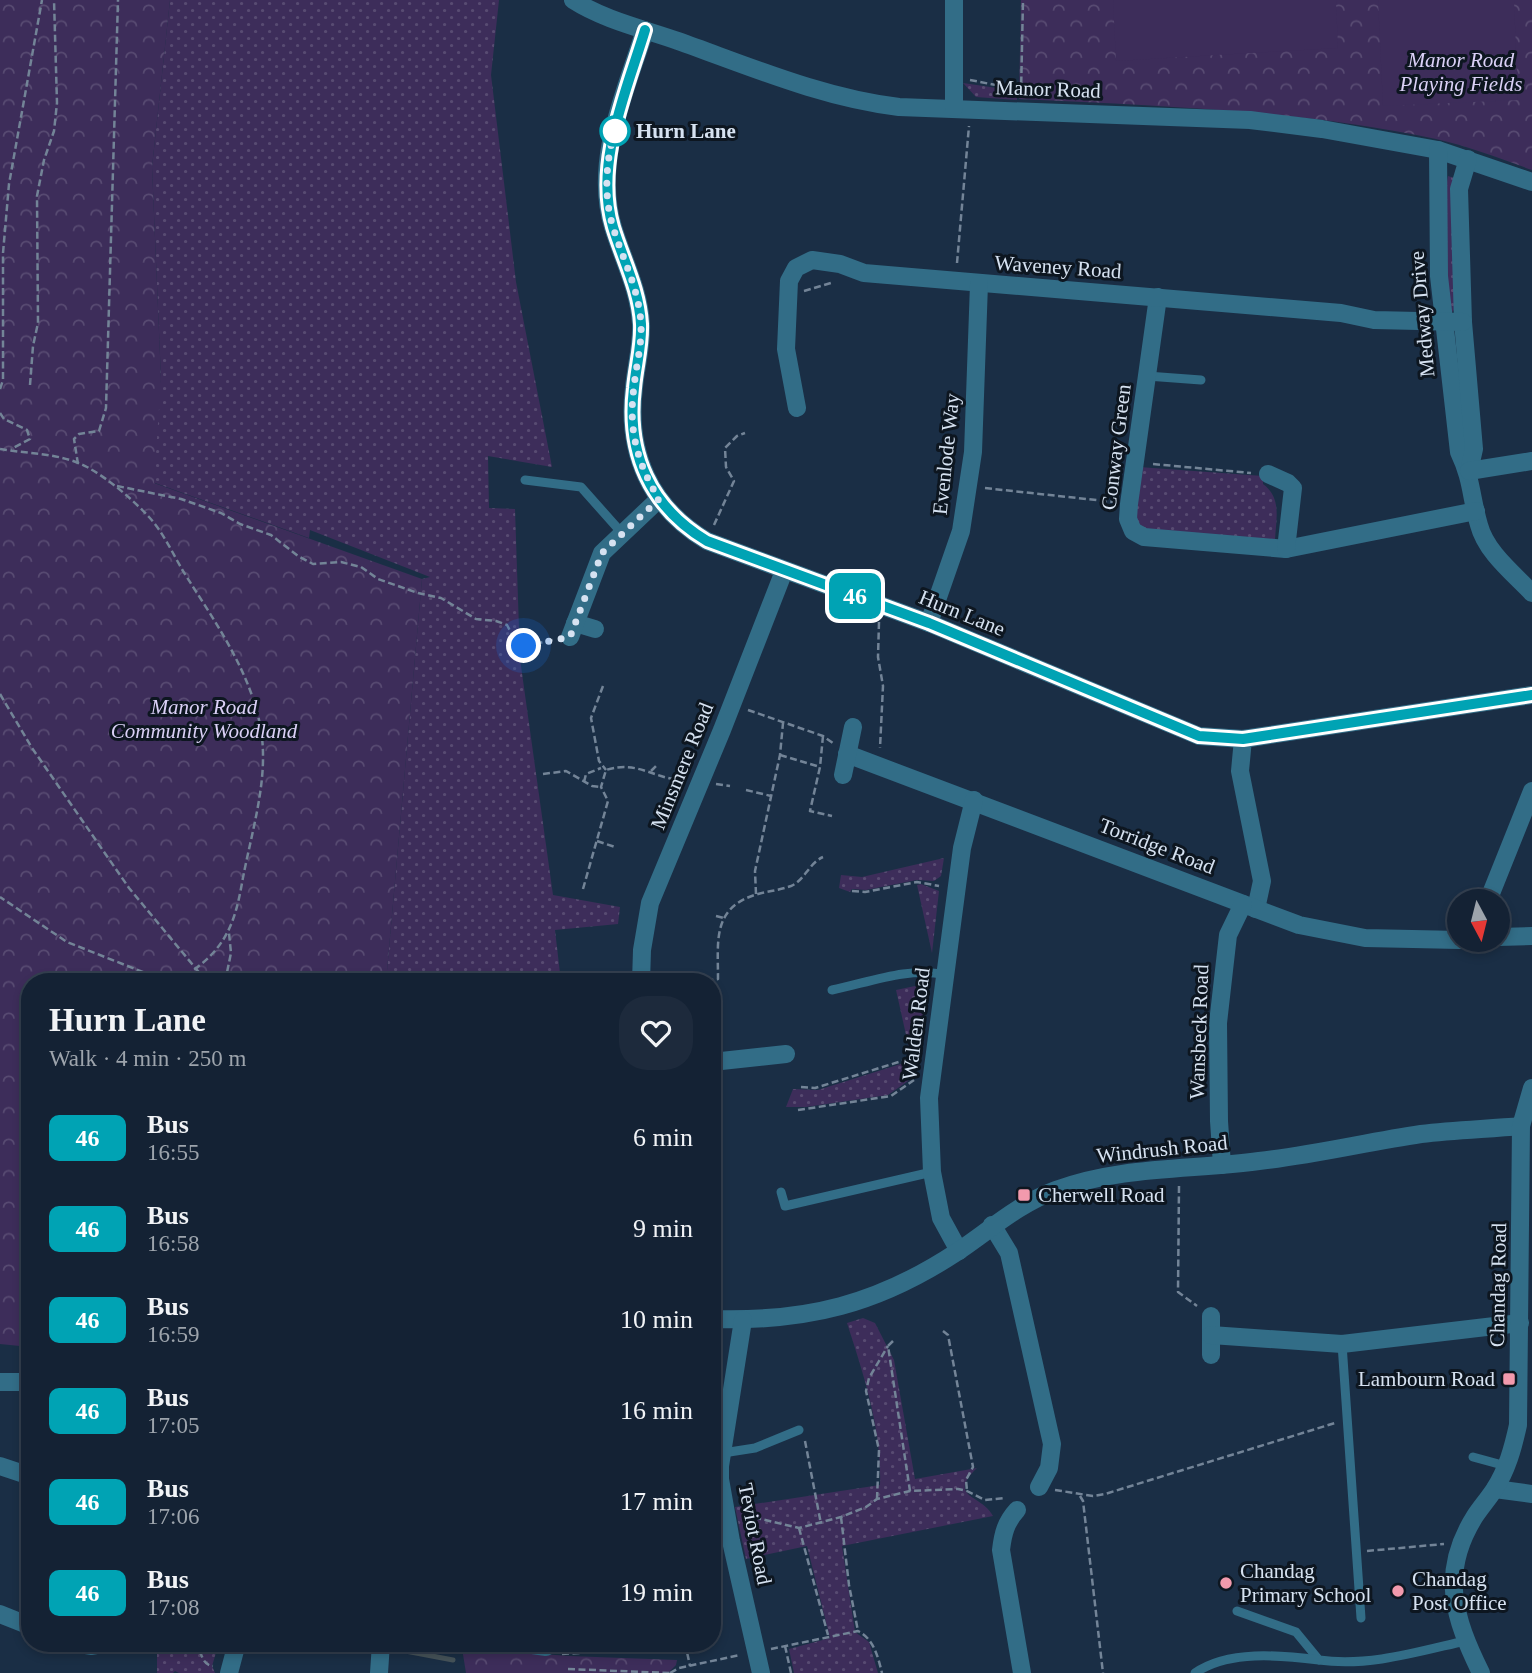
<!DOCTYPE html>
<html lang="en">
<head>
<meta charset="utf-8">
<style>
  body { margin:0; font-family:Georgia,serif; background:#1d2a3c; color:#f1f3f6; height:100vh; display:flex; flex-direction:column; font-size:26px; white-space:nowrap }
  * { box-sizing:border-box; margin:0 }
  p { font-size:23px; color:#9da4ac }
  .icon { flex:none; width:38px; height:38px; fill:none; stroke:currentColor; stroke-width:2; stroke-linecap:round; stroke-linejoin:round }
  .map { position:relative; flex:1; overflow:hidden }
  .details { position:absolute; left:21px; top:973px; width:700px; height:679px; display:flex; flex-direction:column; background:#142234; border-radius:28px; box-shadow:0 4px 10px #0003,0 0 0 2px #333f4f }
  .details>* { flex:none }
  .badge { padding:0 14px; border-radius:10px; font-size:24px; line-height:46px }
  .needle { width:46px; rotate:173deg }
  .buttons { position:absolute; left:1447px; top:889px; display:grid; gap:14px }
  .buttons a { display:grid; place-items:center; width:63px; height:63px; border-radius:50%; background:#142234; box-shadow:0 4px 10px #0003,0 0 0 2px #333f4f; font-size:35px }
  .you { position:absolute; width:35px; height:35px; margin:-18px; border:5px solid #fff; border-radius:50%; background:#1a73e8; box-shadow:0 0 0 10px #1a73e833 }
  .map>.badge { position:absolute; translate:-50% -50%; box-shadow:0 0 0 4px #fff }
  .round { display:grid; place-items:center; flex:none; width:74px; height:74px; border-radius:28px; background:#1d2a3c }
  .summary { display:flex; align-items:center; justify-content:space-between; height:119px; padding:0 28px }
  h1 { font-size:33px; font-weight:600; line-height:52px }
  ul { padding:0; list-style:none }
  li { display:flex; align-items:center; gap:21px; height:91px; padding:0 28px }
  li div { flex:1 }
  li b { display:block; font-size:26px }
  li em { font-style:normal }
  li .badge { min-width:77px; font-weight:700; text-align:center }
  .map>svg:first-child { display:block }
</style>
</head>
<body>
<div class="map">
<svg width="1532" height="1673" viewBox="0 0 1532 1673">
  <defs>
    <pattern id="grass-dots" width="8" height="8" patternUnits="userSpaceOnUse" patternTransform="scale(1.75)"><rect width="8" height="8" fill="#3d2d5a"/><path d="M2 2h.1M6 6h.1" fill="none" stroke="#584b72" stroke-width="1.8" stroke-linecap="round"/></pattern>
    <pattern id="park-crowns" width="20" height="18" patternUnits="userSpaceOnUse" patternTransform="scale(1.75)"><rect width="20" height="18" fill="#3d2d5a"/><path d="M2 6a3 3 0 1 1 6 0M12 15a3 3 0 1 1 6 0" fill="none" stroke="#584b72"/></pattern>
  </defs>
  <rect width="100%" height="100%" fill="#1a2e45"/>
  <g fill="url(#grass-dots)">
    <path d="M170,0H499L491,75L516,282L552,467L488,456L489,508L515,509L520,659L553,895L620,907L618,924L555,930L561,982H386L422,579L430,577L310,530L309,538L155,483L30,982L161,379L152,167Z"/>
    <path d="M963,83L1017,91V100L976,97Z"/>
    <path d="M1448,176L1454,178L1456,308L1451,313L1449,312L1445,194Z"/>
    <path d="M1139,467L1263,476V484C1282,498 1276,519 1275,540L1148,531L1140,527L1136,520Z"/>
    <path d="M944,858L941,876L934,881L917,880L866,890L852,889L850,892L839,888L841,875L862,877Z"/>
    <path d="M921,884L939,891L932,953L917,885Z"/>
    <path d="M915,986L920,988L926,995L921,1044L911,1057L896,990Z"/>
    <path d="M907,1062L914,1064L916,1071L908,1081L888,1095L806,1107H786L793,1089L818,1090Z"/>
    <path d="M863,1318L875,1323L894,1360L915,1479L977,1468C946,1498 982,1494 993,1516L842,1546L855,1632L869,1642L878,1673H794L789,1649L830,1638L807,1546L746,1559L735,1507L880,1485C882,1429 864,1376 847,1323Z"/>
    <path d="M157,1643H219L212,1666L215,1673H179L175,1671L173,1673H157Z"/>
  </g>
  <g fill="url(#park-crowns)">
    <path d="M0,0H170L152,167L161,379L154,483L422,579L386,982H30V1347L0,1344Z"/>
    <path d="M1021,0H1532V170C1501,159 1468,146 1436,139C1299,110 1159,106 1019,99Z"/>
    <path d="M462,1648L569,1656L677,1660L676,1665L668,1673H466Z"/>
  </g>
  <g fill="#3d2d5a">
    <path d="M1113,0H1336L1338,48L1116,61Z"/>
    <path d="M1378,0H1514L1518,100L1383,106Z"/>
  </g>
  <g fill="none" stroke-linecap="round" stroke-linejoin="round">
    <path stroke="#465359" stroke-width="5" d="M395,1649L453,1660"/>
    <g stroke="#738497" stroke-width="2.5" stroke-dasharray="7 3.5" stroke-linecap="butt">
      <path d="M970,80L1021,90"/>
      <path d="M1021,94L1023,0"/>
      <path d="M957,263L969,126"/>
      <path d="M804,291L834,282"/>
      <path d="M30,385L33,346L38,323L37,196L44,160L54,131L57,103L54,0"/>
      <path d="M0,389L3,380V253L9,184L42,0"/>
      <path d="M0,413L4,419L27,430L30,439L11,449"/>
      <path d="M0,449C29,454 61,453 87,467C109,479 132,499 149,517C163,532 173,554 183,571C218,627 264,689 263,758C263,798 249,844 242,883C236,917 228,943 200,965C189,974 182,980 168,982L67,942L0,897"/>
      <path d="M78,464L74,439L79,434L99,431L106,408L118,0"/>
      <path d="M1153,464L1251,473"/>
      <path d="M117,486L181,499L221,513L240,524L271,535L298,556L313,564L341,562L361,567L378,579L418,593L441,598L476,619L496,621L507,625L517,644L524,646"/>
      <path d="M985,488L1114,502"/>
      <path d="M714,525L734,481L726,467L725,448L737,436L745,433"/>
      <path d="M879,622L878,657L883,686L880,748"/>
      <path d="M515,648L553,640"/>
      <path d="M603,686L591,718L599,761L606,770"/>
      <path d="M0,694L32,748L129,888L207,982"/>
      <path d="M748,710L823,736L833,743"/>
      <path d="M823,736L820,767L810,811L832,816"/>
      <path d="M780,755L820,767"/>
      <path d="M651,771L658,764"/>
      <path d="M543,774L566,771L592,786L601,787"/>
      <path d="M584,782L586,774L601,768"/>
      <path d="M716,784L730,786"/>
      <path d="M746,790L771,796"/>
      <path d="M597,841L615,847"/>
      <path d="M583,889L608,801L601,787L606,770C638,760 654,779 682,780"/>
      <path d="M852,891L865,892L917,882L939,886"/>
      <path d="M756,894L755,871L780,755L783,723"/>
      <path d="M716,916L724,918"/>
      <path d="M225,982L231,953L229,933"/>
      <path d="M696,982L718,979C718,940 712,907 758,894C769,891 780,890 791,886C805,880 809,863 823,857"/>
      <path d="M801,1087L815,1088L918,1056"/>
      <path d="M798,1110L891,1096L914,1080"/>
      <path d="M1179,1186L1178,1292L1197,1306"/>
      <path d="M943,1331L948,1335L973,1467L966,1480L967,1491"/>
      <path d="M893,1341L888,1346L910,1491"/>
      <path d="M805,1441L821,1524"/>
      <path d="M1055,1490L1093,1496L1105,1494L1335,1423"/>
      <path d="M1080,1496L1083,1501L1103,1673"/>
      <path d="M877,1499L879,1450L866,1391L869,1378L888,1346"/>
      <path d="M744,1515L799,1528L841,1517L866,1507L877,1499L910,1491L958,1489L967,1491L985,1500L1005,1498"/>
      <path d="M841,1517L849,1585L858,1631"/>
      <path d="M799,1528L828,1635"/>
      <path d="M1367,1551L1444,1544"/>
      <path d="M193,1643C203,1649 200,1665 213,1666"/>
      <path d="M685,1643L690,1666"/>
      <path d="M785,1646L791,1673"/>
      <path d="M771,1649L858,1631C874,1639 878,1657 882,1673"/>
      <path d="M562,1654L580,1653L581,1643"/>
      <path d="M568,1669L670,1673"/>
      <path d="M670,1673L679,1668L740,1655"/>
    </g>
    <g stroke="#326d87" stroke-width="9">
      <path d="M1147,376L1201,380"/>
      <path d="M525,480L581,487L621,532"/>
      <path d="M832,990C867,983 910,966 945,975"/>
      <path d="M781,1192L785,1206L932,1172"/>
      <path d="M1342,1344L1361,1618"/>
      <path d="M723,1453L755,1448L799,1430"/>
      <path d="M1473,1457L1506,1466"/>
      <path d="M1237,1611L1296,1632L1319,1660C1368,1667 1417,1652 1465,1641"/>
      <path d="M1195,1673C1228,1650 1280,1655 1319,1660"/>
    </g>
    <g stroke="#326d87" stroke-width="18">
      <path d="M573,0C604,20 644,29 678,41C751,67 823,98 899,107L1250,120L1322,129L1438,150L1532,182"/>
      <path d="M645,30C626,91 593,161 613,227C623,260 639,289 641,324C642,345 636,366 634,387C626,453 650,507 707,541L929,623L1199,736L1243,739L1532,695"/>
      <path d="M954,108V0"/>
      <path d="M1438,150L1439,276L1459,452C1472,479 1471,498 1479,525C1486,552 1513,573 1532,593"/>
      <path d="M1468,159L1459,189L1463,322L1474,449L1469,471"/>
      <path d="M1158,297L1129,504L1128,519L1133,531L1144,537L1286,549L1476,511"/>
      <path d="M797,408L786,349L789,281L796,268L812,260L840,264L864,273L1341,313L1374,320L1463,322"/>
      <path d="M1469,471L1532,461"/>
      <path d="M1268,474L1288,483L1293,488L1286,549"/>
      <path d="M575,623L595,629"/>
      <path d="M929,623L961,531L973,452L979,284"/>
      <path d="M570,637L602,553L659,499"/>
      <path d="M1243,739L1240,771L1262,881L1256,909"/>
      <path d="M847,754L1299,925L1365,938L1460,940"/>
      <path d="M843,775L853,727"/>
      <path d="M1488,901L1532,791"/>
      <path d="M1498,937L1532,936"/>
      <path d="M641,982L642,950L650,903L722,730L784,571"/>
      <path d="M712,1062L786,1054"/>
      <path d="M1222,1165L1219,1121L1218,1023L1228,935L1243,904"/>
      <path d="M992,1225L1009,1253L1052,1444L1049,1468L1039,1487"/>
      <path d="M959,1251L941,1218L932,1172L929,1098L962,848L974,800"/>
      <path d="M1211,1316V1355"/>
      <path d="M712,1319C807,1322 878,1304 957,1252C990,1230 1018,1204 1056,1190C1120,1166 1192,1170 1259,1161C1314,1155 1367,1142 1421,1134C1454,1130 1488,1129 1521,1126"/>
      <path d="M743,1320L720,1466V1479L731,1541L761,1673"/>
      <path d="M1211,1335L1342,1344L1520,1323"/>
      <path d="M0,1382H30"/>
      <path d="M0,1466L30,1476"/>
      <path d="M1495,1489L1532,1494"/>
      <path d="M1017,1510C1006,1522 1003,1533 1001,1550L1022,1673"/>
      <path d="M0,1614L30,1626"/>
      <path d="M74,1643L92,1646L109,1643"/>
      <path d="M519,1643L546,1647"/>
      <path d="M229,1673L237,1643"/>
      <path d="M379,1673L381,1643"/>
      <path d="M1481,1673C1454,1618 1439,1573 1475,1516C1481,1507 1488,1499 1494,1490C1507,1470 1513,1448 1518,1425L1521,1126L1532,1088"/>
    </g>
  </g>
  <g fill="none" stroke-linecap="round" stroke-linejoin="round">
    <defs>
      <path id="line" d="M645,30C627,90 594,163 613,227C623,260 639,289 641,324C642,345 636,366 634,388C626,453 650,507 707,541L929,623L1199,736L1243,739L1532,695"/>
    </defs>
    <use href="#line" stroke="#fff" stroke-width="16"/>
    <use href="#line" stroke="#00a3b4" stroke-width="10"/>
    <path stroke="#d6e2f1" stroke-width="7" stroke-dasharray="0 12.6" d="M524,646L570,637L602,553L659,499C637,463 628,429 634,387C636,366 642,345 641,324C639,289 623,260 613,227C603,195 606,158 616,127L615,131"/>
  </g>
  <circle fill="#fff" stroke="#00a3b4" stroke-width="3.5" cx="615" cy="131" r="14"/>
  <g fill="#f29aad" stroke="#0d1620" stroke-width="2.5">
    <rect x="1017" y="1188" width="14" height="14" rx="3.5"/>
    <rect x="1502" y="1372" width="14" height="14" rx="3.5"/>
    <circle cx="1226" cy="1583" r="7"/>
    <circle cx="1398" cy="1591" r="7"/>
  </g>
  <g text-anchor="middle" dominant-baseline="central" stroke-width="6" stroke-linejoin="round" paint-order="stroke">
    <g font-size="21" font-style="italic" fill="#dad0f6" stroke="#0d1620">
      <text x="1461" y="60">Manor Road<tspan x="1461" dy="24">Playing Fields</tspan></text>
      <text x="204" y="707">Manor Road<tspan x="204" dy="24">Community Woodland</tspan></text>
    </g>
    <g font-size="21" fill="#d6e2f1" stroke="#0d1620">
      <text transform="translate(1048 89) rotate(2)">Manor Road</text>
      <text transform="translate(1058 267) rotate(4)">Waveney Road</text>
      <text transform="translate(1422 314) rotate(-95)">Medway Drive</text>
      <text transform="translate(1116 447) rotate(-83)">Conway Green</text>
      <text transform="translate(946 454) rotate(-84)">Evenlode Way</text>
      <text transform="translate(962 613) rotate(22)">Hurn Lane</text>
      <text transform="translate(682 766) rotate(-68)">Minsmere Road</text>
      <text transform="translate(1157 846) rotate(21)">Torridge Road</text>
      <text transform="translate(916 1024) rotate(-83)">Walden Road</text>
      <text transform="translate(1199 1032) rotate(-88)">Wansbeck Road</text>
      <text transform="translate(1162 1149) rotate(-6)">Windrush Road</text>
      <text transform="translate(1498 1285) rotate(-89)">Chandag Road</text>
      <text transform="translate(755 1534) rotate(79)">Teviot Road</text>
    </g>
    <g font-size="21" font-weight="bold" fill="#d6e2f1" stroke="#0d1620" text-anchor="start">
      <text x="636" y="131">Hurn Lane</text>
    </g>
    <g font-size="21" fill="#d6e2f1" stroke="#0d1620" text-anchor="start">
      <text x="1038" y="1195">Cherwell Road</text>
      <text x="1495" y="1379" text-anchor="end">Lambourn Road</text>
      <text x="1240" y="1571">Chandag<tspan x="1240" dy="24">Primary School</tspan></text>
      <text x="1412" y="1579">Chandag<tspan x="1412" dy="24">Post Office</tspan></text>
    </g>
  </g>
</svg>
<div class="buttons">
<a><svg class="needle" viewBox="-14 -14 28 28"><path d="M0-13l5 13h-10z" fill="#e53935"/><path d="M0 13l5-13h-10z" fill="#9da4ac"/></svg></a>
</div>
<div class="you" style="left:524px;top:646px"></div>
<b class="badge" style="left:855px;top:596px;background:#00a3b4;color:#fff">46</b>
<section class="details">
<div class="summary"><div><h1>Hurn Lane</h1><p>Walk · 4 min · 250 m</p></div><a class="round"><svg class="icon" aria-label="heart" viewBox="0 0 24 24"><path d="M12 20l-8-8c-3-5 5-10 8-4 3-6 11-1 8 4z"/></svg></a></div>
<ul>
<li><span class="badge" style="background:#00a3b4;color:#fff">46</span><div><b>Bus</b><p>16:55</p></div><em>6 min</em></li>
<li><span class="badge" style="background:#00a3b4;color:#fff">46</span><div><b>Bus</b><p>16:58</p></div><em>9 min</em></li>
<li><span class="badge" style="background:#00a3b4;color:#fff">46</span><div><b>Bus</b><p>16:59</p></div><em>10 min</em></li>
<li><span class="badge" style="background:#00a3b4;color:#fff">46</span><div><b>Bus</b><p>17:05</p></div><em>16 min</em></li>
<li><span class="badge" style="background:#00a3b4;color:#fff">46</span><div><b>Bus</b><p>17:06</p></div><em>17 min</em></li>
<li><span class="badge" style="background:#00a3b4;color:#fff">46</span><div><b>Bus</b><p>17:08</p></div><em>19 min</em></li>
</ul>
</section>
</div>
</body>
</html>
